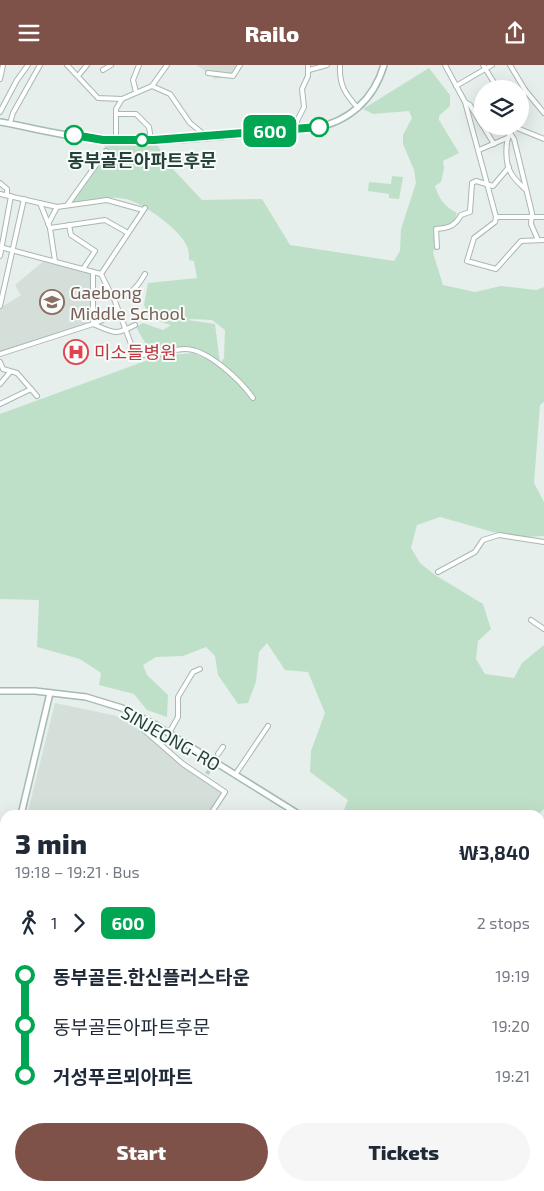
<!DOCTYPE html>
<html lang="en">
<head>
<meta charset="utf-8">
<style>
  body { margin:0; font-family:"Exo 2","Noto Sans KR",sans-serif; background:#f6f6f7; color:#1f2937; height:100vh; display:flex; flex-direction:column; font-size:19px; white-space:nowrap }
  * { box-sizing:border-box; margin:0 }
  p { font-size:16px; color:#747a83 }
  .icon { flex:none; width:28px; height:28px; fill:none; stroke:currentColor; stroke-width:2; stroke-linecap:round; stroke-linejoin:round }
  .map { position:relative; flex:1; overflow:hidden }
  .side { position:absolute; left:0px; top:745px; width:545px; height:381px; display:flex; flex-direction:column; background:#fff; border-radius:15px 15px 0 0; box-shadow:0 5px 20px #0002 }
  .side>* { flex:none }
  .badge { padding:0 10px; border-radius:8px; font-size:18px; line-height:32px }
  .tools { position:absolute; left:474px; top:15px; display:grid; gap:10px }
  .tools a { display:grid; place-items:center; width:55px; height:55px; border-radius:50%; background:#fff; box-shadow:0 5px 20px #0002; font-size:25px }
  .map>.badge { position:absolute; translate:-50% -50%; box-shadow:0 0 0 2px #fff }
  .legs { display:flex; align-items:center; gap:8px; height:55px; padding:0 15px; font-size:16px }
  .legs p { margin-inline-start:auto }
  .head { display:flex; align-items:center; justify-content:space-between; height:85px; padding:0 15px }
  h1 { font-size:28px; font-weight:800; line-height:38px }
  .action { display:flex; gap:10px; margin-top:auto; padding:10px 15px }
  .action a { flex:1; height:58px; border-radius:30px; background:#7f5249; color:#fff; font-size:20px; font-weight:800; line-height:58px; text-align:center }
  .action a+a { background:#f6f6f7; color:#1f2937 }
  ul { padding:0 15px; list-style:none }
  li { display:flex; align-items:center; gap:18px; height:50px; font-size:19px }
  li i { display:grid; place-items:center; width:8px; height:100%; margin:0 6px; background:currentColor }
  li i::after { content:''; width:12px; height:12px; margin:-6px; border:4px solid; border-radius:50%; background:#fff }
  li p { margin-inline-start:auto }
  li:first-child i { background:linear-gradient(#0000 50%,currentColor 0) }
  li:last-child i { background:linear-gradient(currentColor 50%,#0000 0) }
  header { display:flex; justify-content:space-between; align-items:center; height:65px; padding:0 15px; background:#7f5249; color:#fff; font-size:22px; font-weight:800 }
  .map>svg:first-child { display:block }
</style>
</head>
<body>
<header><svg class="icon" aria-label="menu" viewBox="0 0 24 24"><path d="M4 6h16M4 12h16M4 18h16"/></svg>Railo<svg class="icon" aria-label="share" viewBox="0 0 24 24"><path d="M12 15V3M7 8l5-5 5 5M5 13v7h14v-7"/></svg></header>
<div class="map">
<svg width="544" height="1126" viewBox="0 0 544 1126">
  <rect width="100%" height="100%" fill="#e6efeb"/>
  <g fill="#d4dfda">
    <path d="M197,0H240L233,11L215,14Z"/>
    <path d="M46,194L93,207V259L0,289V243L21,230L15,220Z"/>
    <path d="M55,638L117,651L153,673L183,699L225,727L210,750H27Z"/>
    <path d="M1,910H5V998L0,996Z"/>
  </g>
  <g fill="#bfe0c8" fill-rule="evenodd">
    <path d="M429,3L450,30V41L439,51V55L459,88L443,96L444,103L441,117L435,121C439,134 445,142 457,148L454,157L436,162V177L433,188L443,220L475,227L501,221L536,225L544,222V337L540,340L534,418L544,437V471L528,472L493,467L440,452L417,460L411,483L420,498L435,510L483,539L491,564L478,576L476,594L485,609L514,613L522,598L544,580V744L538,750H342L348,735L310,707L311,686L325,648L308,607L285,605L267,578L259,587L256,617L248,638L238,639L218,610L215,591L206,582L183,591L156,592L143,600L147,610L168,630L167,652L147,645L134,629L99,620L101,608L80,594L37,582L39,535L0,534V349L159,291L193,288L211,296C192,284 184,281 162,288L148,283L136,262L143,258L163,265L171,260L151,254L144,240L148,218L197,213L194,196L189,195C189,191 189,187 188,184C183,166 143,138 126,134C108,130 86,136 68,139L106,86L103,75H154L173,104L202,135L262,134L290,180L394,196L400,186L401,164L416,118L414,105L403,79V70L412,53L409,46L373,49L363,44ZM191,254L212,255L225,265L224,293L220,299L215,259L188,255Z"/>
    <path d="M392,111L403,112L399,134L389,133V129L368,126L369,117L391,119Z"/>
    <path d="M544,984V1126H369L371,1121H540V987Z"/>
    <path d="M0,1008L5,1010V1069L0,1067Z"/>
  </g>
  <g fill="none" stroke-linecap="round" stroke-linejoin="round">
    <path stroke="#bfccc8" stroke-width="4" stroke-dasharray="4 2" stroke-linecap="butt" d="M207,709L218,689"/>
    <defs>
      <g id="street">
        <path d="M67,0L98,33L122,34"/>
        <path d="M340,0C339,20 345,29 358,43"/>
        <path d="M445,0L465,37L496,152H544"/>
        <path d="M483,0L498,24"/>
        <path d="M510,0L525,25L544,48"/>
        <path d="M103,5L111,0"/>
        <path d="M309,5L327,0"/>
        <path d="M208,8L233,11L240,0"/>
        <path d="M78,11L87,0"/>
        <path d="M0,14L3,0"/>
        <path d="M152,21L170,29L190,58L206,71"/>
        <path d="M456,21L492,0"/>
        <path d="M136,27L133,15L139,0"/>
        <path d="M465,37L470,40L482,60"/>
        <path d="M520,45L525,25"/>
        <path d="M0,47L17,15L28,0"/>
        <path d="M116,49H136L149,62L151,75"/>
        <path d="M10,58L13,48L40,0"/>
        <path d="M483,61L494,79"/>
        <path d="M512,61L544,74"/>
        <path d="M513,61L510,68L514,74L532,148L531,159L538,175"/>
        <path d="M297,64V56L304,42L302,24L308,11V0"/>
        <path d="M510,68C505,77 505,99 511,108C514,114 520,119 525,124"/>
        <path d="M116,75V44L122,34L152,21L167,0"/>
        <path d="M479,85L507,73"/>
        <path d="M0,118L7,124V130"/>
        <path d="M0,129L57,142L107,135L143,145"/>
        <path d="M40,138L50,163L55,196"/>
        <path d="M68,139L106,86"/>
        <path d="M496,152L495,157L474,173L467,196L496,204L521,176L544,175"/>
        <path d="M48,159L57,142"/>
        <path d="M69,160L71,170L95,186L83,204"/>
        <path d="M50,163L105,155L128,168"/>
        <path d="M0,182L101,209L112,231C129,234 138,221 145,209"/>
        <path d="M437,182L436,164C449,163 455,161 461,150L470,147L472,118L476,116L493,121L509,102"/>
        <path d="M0,191L11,131"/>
        <path d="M101,209L145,143"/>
        <path d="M113,231L134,287C150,295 168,284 185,284C208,284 241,316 253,333"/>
        <path d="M0,241L24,134"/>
        <path d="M93,259C115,268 114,271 135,260"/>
        <path d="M93,259L119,248"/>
        <path d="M0,289L93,259V207"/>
        <path d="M0,297L3,304L17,308L37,331"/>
        <path d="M0,319L10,307"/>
        <path d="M0,339L31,324"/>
        <path d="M438,507L475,487L483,475L499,470L544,477"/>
        <path d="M531,555L544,564"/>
        <path d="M149,656L144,665L183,699L225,727L210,750"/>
        <path d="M169,668L178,652V632L193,607L200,604"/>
        <path d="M218,689L223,682"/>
        <path d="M235,710L268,661"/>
        <path d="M0,1004L5,1005"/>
        <path d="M111,1121L127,1125"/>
        <path d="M242,1121L245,1126"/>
        <path d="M51,1126L52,1121"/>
      </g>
      <g id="secondary">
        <path d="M0,57C34,63 70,73 105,75C174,79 245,68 314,63C349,57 374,34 384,0"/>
        <path d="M0,626H35L86,632L122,643L154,659L300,750"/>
        <path d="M21,750L50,628"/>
        <path d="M540,838L544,832"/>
        <path d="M0,866L5,838"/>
        <path d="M540,887L544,891"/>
        <path d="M540,896L544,899"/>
      </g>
    </defs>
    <use href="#street" stroke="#a8b8b2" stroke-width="6"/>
    <use href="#secondary" stroke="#a4bbb3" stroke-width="8"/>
    <use href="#street" stroke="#fff" stroke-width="4"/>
    <use href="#secondary" stroke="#fff" stroke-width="5"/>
  </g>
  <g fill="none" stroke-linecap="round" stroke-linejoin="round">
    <defs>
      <path id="line-1" d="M74,70L103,75H154L319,62"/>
    </defs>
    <use href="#line-1" stroke="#fff" stroke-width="11"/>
    <use href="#line-1" stroke="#00a651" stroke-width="8"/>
  </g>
  <defs>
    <symbol id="school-ring" viewBox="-11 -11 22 22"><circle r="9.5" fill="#f7fbf9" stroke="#8d6e63" stroke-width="1.5"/><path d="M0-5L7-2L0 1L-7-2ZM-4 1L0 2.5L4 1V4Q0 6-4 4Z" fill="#8d6e63"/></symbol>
    <symbol id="hospital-ring" viewBox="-11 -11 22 22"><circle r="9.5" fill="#f7fbf9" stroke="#e0444e" stroke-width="1.5"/><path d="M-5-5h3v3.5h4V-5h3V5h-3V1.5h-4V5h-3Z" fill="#e0444e"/></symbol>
  </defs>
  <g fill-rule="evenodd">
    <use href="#school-ring" x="38" y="223" width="28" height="28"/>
    <use href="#hospital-ring" x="62" y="273" width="28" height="28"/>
  </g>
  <g fill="#fff" stroke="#00a651" stroke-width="2.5">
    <circle cx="319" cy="62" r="9"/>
    <circle cx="74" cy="70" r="9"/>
    <circle cx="142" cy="75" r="6"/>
  </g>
  <g text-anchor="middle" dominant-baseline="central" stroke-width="4" stroke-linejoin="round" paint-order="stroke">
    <g font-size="18" font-weight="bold" fill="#24423a" stroke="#f7fbf9">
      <text x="142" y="95">동부골든아파트후문</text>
    </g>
    <g font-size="18" fill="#785e54" stroke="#f7fbf9" text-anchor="start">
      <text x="70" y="227">Gaebong<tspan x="70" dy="21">Middle School</tspan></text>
    </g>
    <g font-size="18" fill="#be3a42" stroke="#f7fbf9" text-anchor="start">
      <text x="94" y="287">미소들병원</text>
    </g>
    <g font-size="18" fill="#24423a" stroke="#f7fbf9">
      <text transform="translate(171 673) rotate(30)">SINJEONG-RO</text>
    </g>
  </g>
</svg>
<div class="tools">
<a><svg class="icon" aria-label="layers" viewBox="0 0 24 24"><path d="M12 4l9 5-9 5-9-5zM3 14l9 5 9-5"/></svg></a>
</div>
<b class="badge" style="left:270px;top:66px;background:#00a651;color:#fff">600</b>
<section class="side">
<div class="head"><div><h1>3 min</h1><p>19:18 – 19:21 · Bus</p></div><b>₩3,840</b></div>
<div class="legs"><svg class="icon" aria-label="walk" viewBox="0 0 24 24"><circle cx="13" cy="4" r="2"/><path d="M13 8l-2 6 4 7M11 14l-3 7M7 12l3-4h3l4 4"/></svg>1<svg class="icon" aria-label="forward" viewBox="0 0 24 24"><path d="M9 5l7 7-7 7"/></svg><b class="badge" style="background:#00a651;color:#fff">600</b><p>2 stops</p></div>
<ul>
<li><i style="color:#00a651"></i><b>동부골든.한신플러스타운</b><p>19:19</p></li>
<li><i style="color:#00a651"></i><span>동부골든아파트후문</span><p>19:20</p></li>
<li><i style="color:#00a651"></i><b>거성푸르뫼아파트</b><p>19:21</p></li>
</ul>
<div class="action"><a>Start</a><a>Tickets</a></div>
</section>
</div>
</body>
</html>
